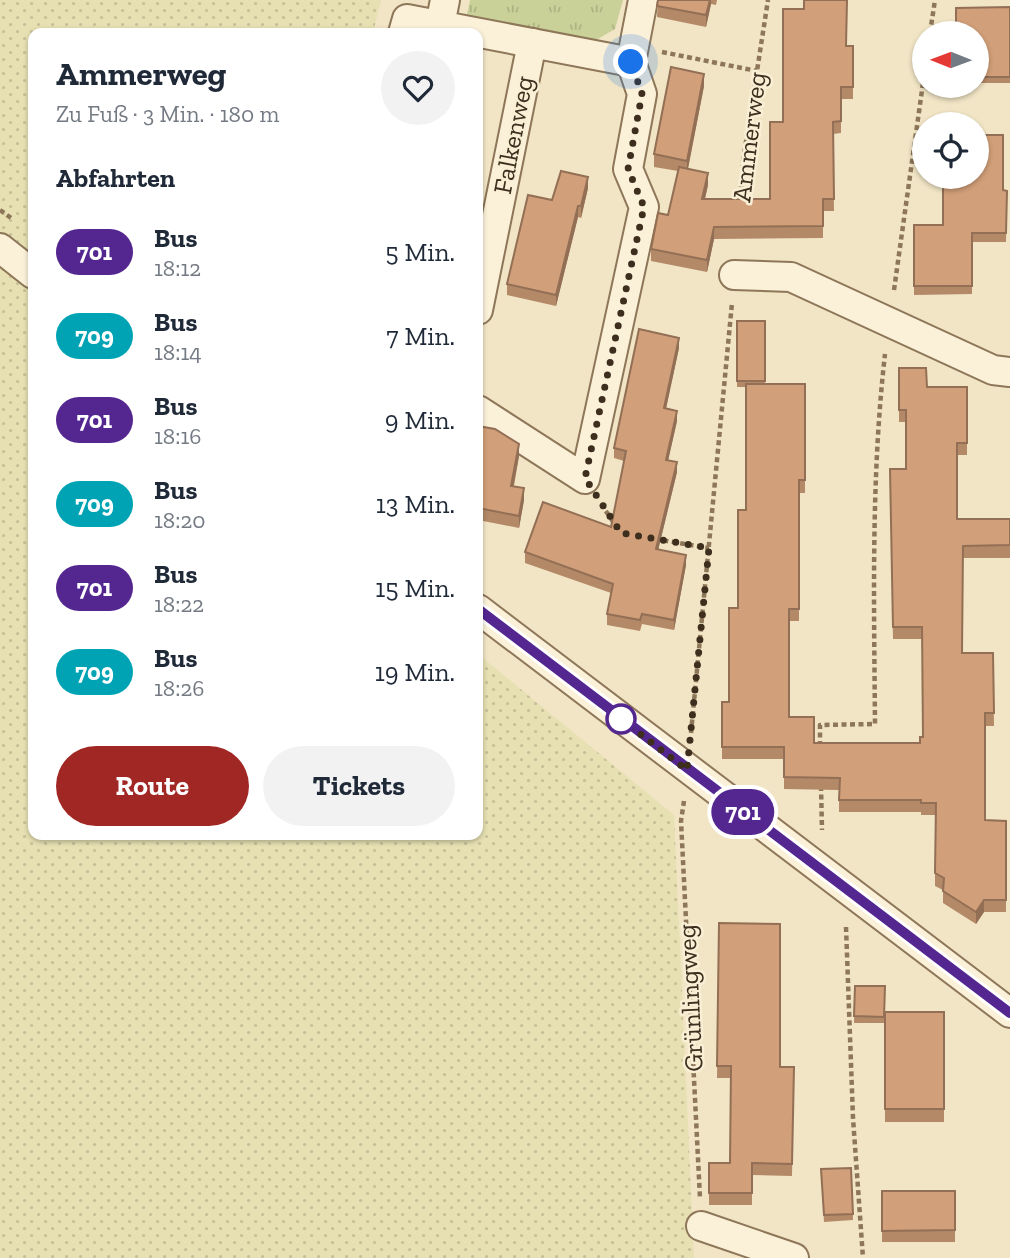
<!DOCTYPE html>
<html lang="de">
<head>
<meta charset="utf-8">
<style>
  body { margin:0; font-family:"Zilla Slab",serif; background:#f2f2f3; color:#1f2937; height:100vh; display:flex; flex-direction:column; font-size:26px; white-space:nowrap }
  * { box-sizing:border-box; margin:0 }
  p { font-size:23px; color:#747a83 }
  .icon { flex:none; width:38px; height:38px; fill:none; stroke:currentColor; stroke-width:2; stroke-linecap:round; stroke-linejoin:round }
  .map { position:relative; flex:1; overflow:hidden }
  .drawer { position:absolute; left:28px; top:28px; width:455px; height:812px; display:flex; flex-direction:column; background:#fff; border-radius:14px; box-shadow:0 2px 5px #0004 }
  .drawer>* { flex:none }
  .badge { padding:0 14px; border-radius:23px; font-size:24px; line-height:46px }
  .needle { width:46px; rotate:271deg }
  .tools { position:absolute; left:912px; top:21px; display:grid; gap:14px }
  .tools a { display:grid; place-items:center; width:77px; height:77px; border-radius:50%; background:#fff; box-shadow:0 2px 5px #0004; font-size:35px }
  .you { position:absolute; width:35px; height:35px; margin:-18px; border:5px solid #fff; border-radius:50%; background:#1a73e8; box-shadow:0 0 0 10px #1a73e833 }
  .map>.badge { position:absolute; translate:-50% -50%; box-shadow:0 0 0 4px #fff }
  h2 { padding:0 28px; font-size:26px; line-height:63px }
  .round { display:grid; place-items:center; flex:none; width:74px; height:74px; border-radius:37px; background:#f2f2f3 }
  .overview { display:flex; align-items:center; justify-content:space-between; height:119px; padding:0 28px }
  h1 { font-size:33px; font-weight:700; line-height:52px }
  .action { display:flex; gap:14px; margin-top:auto; padding:14px 28px }
  .action a { flex:1; height:80px; border-radius:42px; background:#a12725; color:#fff; font-size:28px; font-weight:700; line-height:80px; text-align:center }
  .action a+a { background:#f2f2f3; color:#1f2937 }
  ul { padding:0; list-style:none }
  li { display:flex; align-items:center; gap:21px; height:84px; padding:0 28px }
  li div { flex:1 }
  li b { display:block; font-size:26px }
  li em { font-style:normal }
  li .badge { min-width:77px; font-weight:700; text-align:center }
  .map>svg:first-child { display:block }
</style>
</head>
<body>
<div class="map">
<svg width="1010" height="1258" viewBox="0 0 1010 1258">
  <defs>
    <pattern id="farmland-dots" width="8" height="8" patternUnits="userSpaceOnUse" patternTransform="scale(1.75)"><rect width="8" height="8" fill="#e7e0b2"/><path d="M2 2h.1M6 6h.1" fill="none" stroke="#c7c099" stroke-width="1.8" stroke-linecap="round"/></pattern>
    <pattern id="grass-tufts" width="24" height="20" patternUnits="userSpaceOnUse" patternTransform="scale(1.75)"><rect width="24" height="20" fill="#c9d098"/><path d="M3 7l-1-3M5 7V3M7 7l1-3M15 17l-1-3M17 17v-4M19 17l1-3" fill="none" stroke="#aeb383"/></pattern>
  </defs>
  <rect width="100%" height="100%" fill="#f1e5c5"/>
  <path fill="url(#farmland-dots)" d="M0,0H381L373,33H33V835H478V654L674,815L694,1258H0Z"/>
  <path fill="url(#grass-tufts)" d="M470,0H623L615,29L596,40L467,15Z"/>
  <g fill="none" stroke-linecap="round" stroke-linejoin="round">
    <defs>
      <g id="minor">
        <path d="M440,25L445,0"/>
        <path d="M403,33L407,19L631,62"/>
        <path d="M631,62L643,0"/>
        <path d="M0,248L33,274"/>
        <path d="M734,275L791,277L993,370L1010,372"/>
        <path d="M478,310L532,43"/>
        <path d="M478,410L585,479L644,207L628,169L642,94L631,62"/>
        <path d="M478,609L1010,1013"/>
        <path d="M701,1226L794,1258"/>
      </g>
    </defs>
    <use href="#minor" stroke="#8e7659" stroke-width="32"/>
    <g stroke="#8e7659" stroke-width="4.5" stroke-dasharray="5 3.5" stroke-linecap="butt">
      <path d="M930,33L935,0"/>
      <path d="M662,52L757,71"/>
      <path d="M740,204L743,161L768,0"/>
      <path d="M0,210L11,218"/>
      <path d="M894,290L924,76"/>
      <path d="M601,504L614,523"/>
      <path d="M655,539L709,548"/>
      <path d="M691,733L732,303"/>
      <path d="M820,746V725L875,724C874,600 871,477 885,354"/>
      <path d="M821,786L822,830"/>
      <path d="M684,801L681,821L700,1198"/>
      <path d="M846,927L853,1118L863,1258"/>
    </g>
    <use href="#minor" stroke="#fbf1d9" stroke-width="28"/>
  </g>
  <g fill="#b48968">
    <path d="M658,0H717L716,5L711,4L706,27L657,17Z"/>
    <path d="M1010,7V83H976V33Z"/>
    <path d="M846,46H853V99H841V133L833,134L834,211H823V238L714,239L707,272L651,261V249L668,215L678,171L654,167V154L704,86L688,169L708,185L705,199H770L783,122Z"/>
    <path d="M588,188L581,218L578,217L556,306L507,295V284Z"/>
    <path d="M1003,190L1007,191L1006,242H972V294L914,295V225H943Z"/>
    <path d="M737,321H765V384H805V493H799V621H789V717L814,743H920L923,737L922,639H893L890,469H906V422H899V368L927,387H967V455H957V519H1010V558H963L962,653H993L994,726H985V820L1006,821V912H984L976,924L943,903V890L935,886V815H921V812H839V790L784,789V759H722V702H729L746,510V387H737Z"/>
    <path d="M679,348L666,408L677,421L668,460L677,472L658,550L686,565L674,630L642,624L640,631L607,625V614L611,593L525,563V552L611,527L624,461L614,458V448Z"/>
    <path d="M478,426L519,456L514,486L524,500L519,528L478,520Z"/>
    <path d="M719,923L780,1067H794L792,1176L752,1175V1205H709V1163H730L731,1078H717Z"/>
    <path d="M855,986H885L884,1023H854Z"/>
    <rect x="885" y="1012" width="59" height="110"/>
    <path d="M851,1168L853,1220L824,1222L821,1169Z"/>
    <rect x="882" y="1191" width="73" height="51"/>
  </g>
  <g fill="#926f55">
    <path d="M710,0H711V4L706,27V15Z"/>
    <path d="M704,74V86L687,173V161Z"/>
    <path d="M708,173V185L702,211V199Z"/>
    <path d="M588,177V188L581,218V206Z"/>
    <path d="M578,206V217L556,306V295Z"/>
    <path d="M714,227V239L707,272V260Z"/>
    <path d="M679,338V348L664,418V408Z"/>
    <path d="M677,411V421L666,470V460Z"/>
    <path d="M519,444V456L511,498V486Z"/>
    <path d="M677,462V472L656,559V549Z"/>
    <path d="M524,488V500L519,528V516Z"/>
    <path d="M686,555V565L674,630V620Z"/>
    <path d="M984,900V912L976,924V912Z"/>
  </g>
  <g fill="#d19f79" stroke="#926f55" stroke-width="2">
    <path d="M658,0H710L706,15L657,6Z"/>
    <path d="M804,0H847L846,46H853V87H841V121L833,122L834,199H823V226L714,227L707,260L651,249L658,213L668,215L679,167L708,173L702,199H770V122H783V9H804Z"/>
    <path d="M1010,7V77H976V33H956V8Z"/>
    <path d="M435,30L451,33H434Z"/>
    <path d="M671,67L704,74L687,161L654,154Z"/>
    <path d="M976,135H1003V190L1007,191L1006,233H972V286H914V225H943V177H976Z"/>
    <path d="M561,171L588,177L581,206H578L556,295L507,284L528,195L552,200Z"/>
    <rect x="737" y="321" width="28" height="60"/>
    <path d="M639,329L679,338L664,408L677,411L666,460L677,462L656,549L686,555L674,620L642,614L640,620L607,614L613,584L525,552L543,502L611,527L626,451L614,448Z"/>
    <path d="M899,368H926L927,387H967V443H957V519H1010V545L963,546L962,653H993L994,713H985V820L1006,821V900H984L976,912L943,891L944,878L935,873L936,803H921V800H839L840,778L784,777V747H722V702H729V608H738V510H746V384H805V480H799V609H789V717H814V743H920V737H923L922,627H893L890,469H906V410H899Z"/>
    <path d="M478,426L495,429L519,444L511,486L524,488L519,516L478,508Z"/>
    <path d="M719,923L780,924V1067H794L792,1164L752,1163V1193H709V1163H730L731,1066H717Z"/>
    <path d="M855,986H885L884,1017L854,1016Z"/>
    <rect x="885" y="1012" width="59" height="97"/>
    <path d="M851,1168L853,1214L824,1215L821,1169Z"/>
    <path d="M882,1191H955V1230L882,1231Z"/>
  </g>
  <g fill="none" stroke-linecap="round" stroke-linejoin="round">
    <defs>
      <path id="line" d="M478,609L1010,1013"/>
    </defs>
    <use href="#line" stroke="#fff" stroke-width="16"/>
    <use href="#line" stroke="#542790" stroke-width="10"/>
    <path stroke="#3d2e1e" stroke-width="7" stroke-dasharray="0 12.6" d="M621,719L687,770L709,548L621,533L585,478L644,207L628,169L642,94L631,62"/>
  </g>
  <circle fill="#fff" stroke="#542790" stroke-width="3.5" cx="621" cy="719" r="14"/>
  <g text-anchor="middle" dominant-baseline="central" stroke-width="5" stroke-linejoin="round" paint-order="stroke">
    <g font-size="26" fill="#3d2e1e" stroke="#f8efd5">
      <text transform="translate(513 135) rotate(-79)">Falkenweg</text>
      <text transform="translate(749 137) rotate(-83)">Ammerweg</text>
      <text transform="translate(690 998) rotate(-93)">Grünlingweg</text>
    </g>
  </g>
</svg>
<div class="tools">
<a><svg class="needle" viewBox="-14 -14 28 28"><path d="M0-13l5 13h-10z" fill="#e53935"/><path d="M0 13l5-13h-10z" fill="#747a83"/></svg></a>
<a><svg class="icon" aria-label="locate" viewBox="0 0 24 24"><circle cx="12" cy="12" r="6"/><path d="M12 2v4M12 18v4M2 12h4M18 12h4"/></svg></a>
</div>
<div class="you" style="left:631px;top:62px"></div>
<b class="badge" style="left:743px;top:812px;background:#542790;color:#fff">701</b>
<section class="drawer">
<div class="overview"><div><h1>Ammerweg</h1><p>Zu Fuß · 3 Min. · 180 m</p></div><a class="round"><svg class="icon" aria-label="heart" viewBox="0 0 24 24"><path d="M12 20l-8-8c-3-5 5-10 8-4 3-6 11-1 8 4z"/></svg></a></div>
<h2>Abfahrten</h2>
<ul>
<li><span class="badge" style="background:#542790;color:#fff">701</span><div><b>Bus</b><p>18:12</p></div><em>5 Min.</em></li>
<li><span class="badge" style="background:#00a3b4;color:#fff">709</span><div><b>Bus</b><p>18:14</p></div><em>7 Min.</em></li>
<li><span class="badge" style="background:#542790;color:#fff">701</span><div><b>Bus</b><p>18:16</p></div><em>9 Min.</em></li>
<li><span class="badge" style="background:#00a3b4;color:#fff">709</span><div><b>Bus</b><p>18:20</p></div><em>13 Min.</em></li>
<li><span class="badge" style="background:#542790;color:#fff">701</span><div><b>Bus</b><p>18:22</p></div><em>15 Min.</em></li>
<li><span class="badge" style="background:#00a3b4;color:#fff">709</span><div><b>Bus</b><p>18:26</p></div><em>19 Min.</em></li>
</ul>
<div class="action"><a>Route</a><a>Tickets</a></div>
</section>
</div>
</body>
</html>
